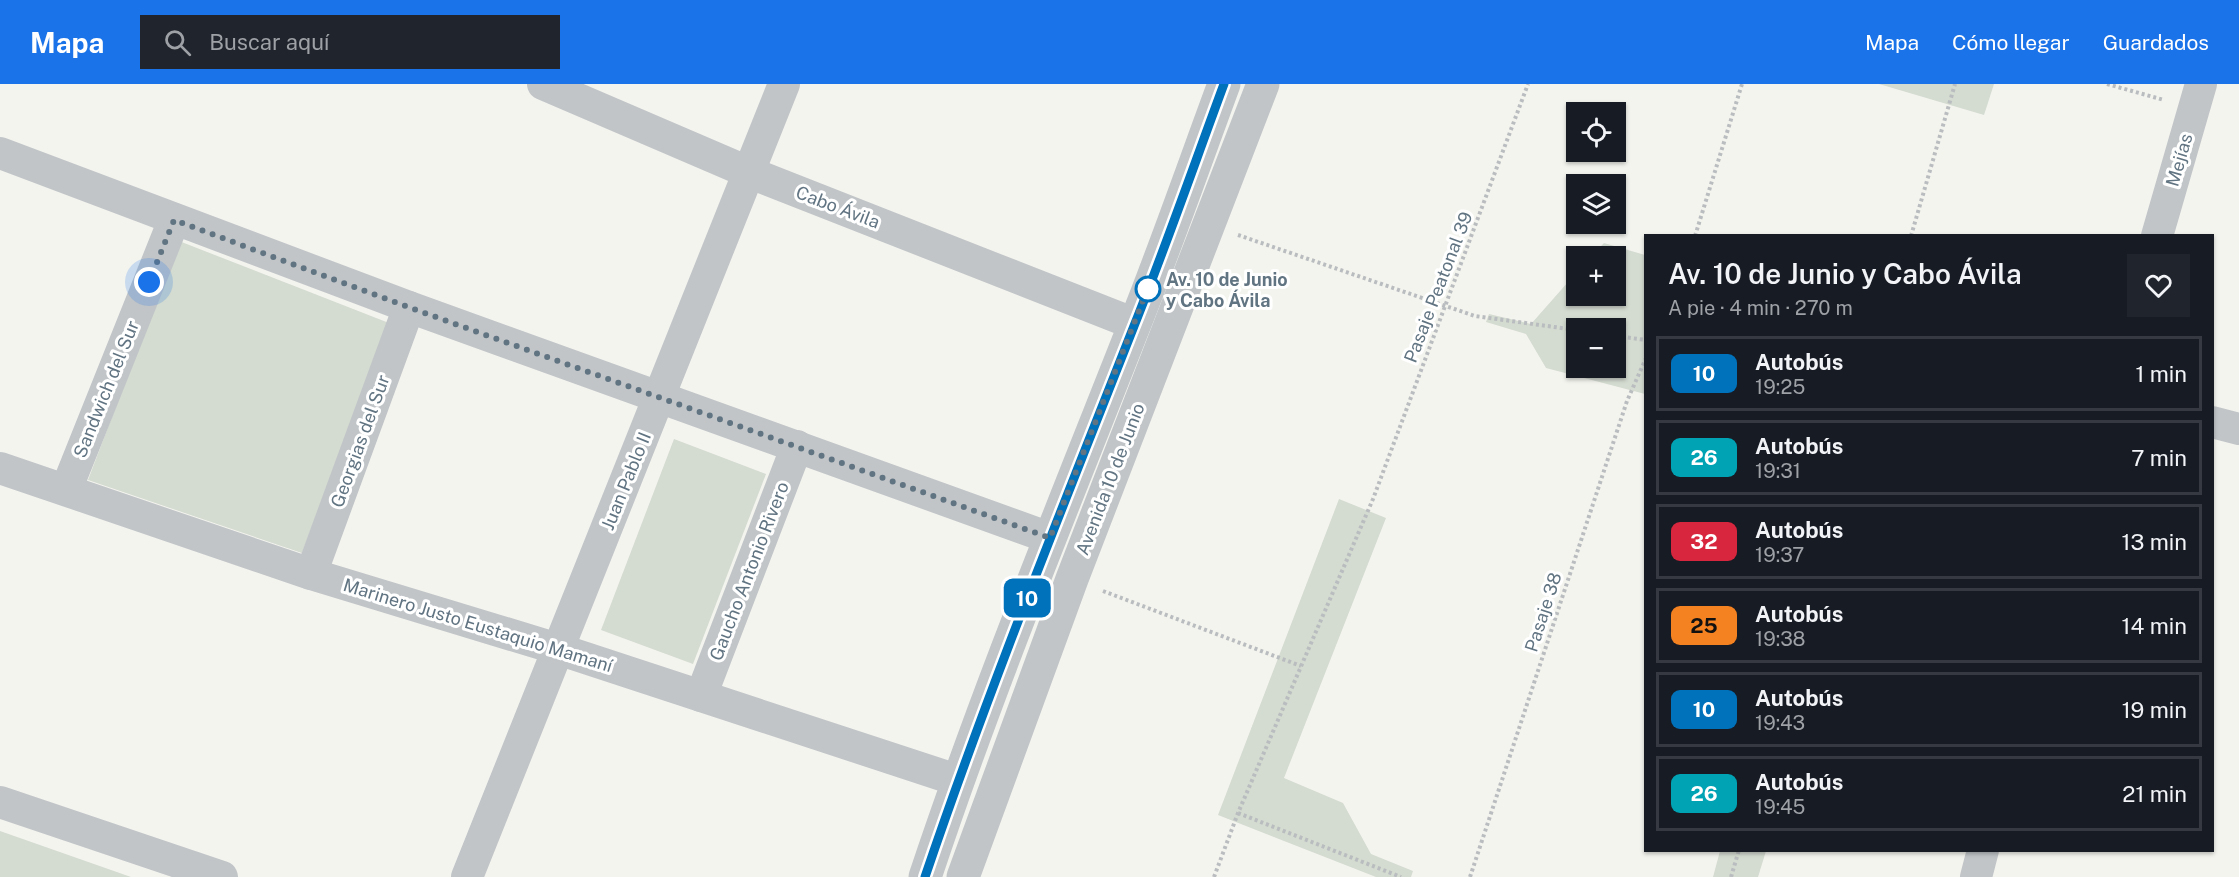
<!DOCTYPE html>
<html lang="es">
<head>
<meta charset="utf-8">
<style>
  body { margin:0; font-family:"Public Sans",sans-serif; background:#20242c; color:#f1f3f6; height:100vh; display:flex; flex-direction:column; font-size:22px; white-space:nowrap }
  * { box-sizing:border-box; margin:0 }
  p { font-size:20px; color:#9ea1a6 }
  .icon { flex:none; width:33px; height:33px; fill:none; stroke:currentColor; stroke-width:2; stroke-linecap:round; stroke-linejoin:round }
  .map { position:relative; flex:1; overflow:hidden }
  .sheet { position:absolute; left:1644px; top:150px; width:570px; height:618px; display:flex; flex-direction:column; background:#171b24; border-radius:0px; box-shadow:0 2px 4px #0004 }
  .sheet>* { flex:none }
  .badge { padding:0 12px; border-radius:9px; font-size:21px; line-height:39px }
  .fabs { position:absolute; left:1566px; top:18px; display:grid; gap:12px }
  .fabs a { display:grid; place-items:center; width:60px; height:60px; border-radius:0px; background:#171b24; box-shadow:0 2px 4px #0004; font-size:30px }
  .you { position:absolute; width:30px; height:30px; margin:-15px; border:4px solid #fff; border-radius:50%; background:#1a73e8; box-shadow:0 0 0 9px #1a73e833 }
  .map>.badge { position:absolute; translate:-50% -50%; box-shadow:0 0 0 3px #fff }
  .round { display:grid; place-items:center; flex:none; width:63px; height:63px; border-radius:0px; background:#20242c }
  .headline { display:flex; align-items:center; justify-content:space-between; height:102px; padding:0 24px }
  h1 { font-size:28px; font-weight:600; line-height:45px }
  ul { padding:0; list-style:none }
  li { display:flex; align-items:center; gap:18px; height:75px; margin:0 12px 9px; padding:0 12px; border:3px solid #363941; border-radius:0px }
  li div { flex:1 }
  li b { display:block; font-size:22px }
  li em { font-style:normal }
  li .badge { min-width:66px; font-weight:700; text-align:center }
  header { display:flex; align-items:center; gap:36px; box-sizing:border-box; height:84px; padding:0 30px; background:#1a73e8; color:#fff }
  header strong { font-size:28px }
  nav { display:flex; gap:33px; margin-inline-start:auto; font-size:21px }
  .search { width:420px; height:54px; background:#20242c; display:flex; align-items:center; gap:15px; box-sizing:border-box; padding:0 21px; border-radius:0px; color:#9ea1a6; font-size:22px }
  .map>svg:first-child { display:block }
</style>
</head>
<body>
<header>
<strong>Mapa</strong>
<div class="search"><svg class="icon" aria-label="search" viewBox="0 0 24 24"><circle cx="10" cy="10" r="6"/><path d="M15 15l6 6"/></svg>Buscar aquí</div>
<nav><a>Mapa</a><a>Cómo llegar</a><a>Guardados</a></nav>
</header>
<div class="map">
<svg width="2239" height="793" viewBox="0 0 2239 793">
  <rect width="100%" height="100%" fill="#f4f4ef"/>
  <g fill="#d4dbd0" fill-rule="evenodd">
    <path d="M1879,0H1994L1984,31Z"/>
    <path d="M179,157L389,239L302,469L88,396Z"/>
    <path d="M1604,159L1645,171V310L1546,284L1526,250L1486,238L1489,230L1531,240L1576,189V212H1616V172H1591ZM1616,244V284H1576V244Z"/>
    <path d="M674,355L766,390L693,580L601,546Z"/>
    <path d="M1339,415L1386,434L1284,694L1343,719L1371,770L1413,787L1411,793H1376L1218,731Z"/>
    <path d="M0,747L131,793H0Z"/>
    <path d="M1720,767H1766L1758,793H1713Z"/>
  </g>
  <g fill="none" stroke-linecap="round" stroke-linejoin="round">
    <g stroke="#babdbf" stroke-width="4" stroke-dasharray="3 3" stroke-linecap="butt">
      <path d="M2107,0L2164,16"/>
      <path d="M1238,151L1475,232L1576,246"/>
      <path d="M1695,152L1742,0"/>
      <path d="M1911,152L1955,0"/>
      <path d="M1616,252L1646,256"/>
      <path d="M1103,507L1301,582"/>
      <path d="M1238,729L1401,793"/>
      <path d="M1214,793L1238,729L1373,415L1528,0"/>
      <path d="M1470,793L1627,317L1646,274"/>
      <path d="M1731,793L1739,766"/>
    </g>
    <g stroke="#c1c5c8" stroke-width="32">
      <path d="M543,0L748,88L1135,240"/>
      <path d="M0,69L409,223L1050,454"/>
      <path d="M2157,152L2201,0"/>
      <path d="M2212,338L2239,345"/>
      <path d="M0,384L311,490L558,565L957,696"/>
      <path d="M66,406L174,136"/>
      <path d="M311,490L409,223"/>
      <path d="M701,612L797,362"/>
      <path d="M0,718L222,793"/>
      <path d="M467,793L784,0"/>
      <path d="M1976,793L1983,766"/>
    </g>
    <g stroke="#c1c5c8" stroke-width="33">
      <path d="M925,793C987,607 1062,425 1134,242C1166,162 1194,81 1224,0"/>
      <path d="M963,793L1072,495L1263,0"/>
    </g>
  </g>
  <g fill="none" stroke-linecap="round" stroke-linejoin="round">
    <defs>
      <path id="line" d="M925,793C988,607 1062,425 1134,242C1166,162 1194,81 1224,0"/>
    </defs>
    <use href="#line" stroke="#fff" stroke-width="14"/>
    <use href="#line" stroke="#0072bc" stroke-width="9"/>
    <path stroke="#617482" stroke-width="6" stroke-dasharray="0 10.8" d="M149,198L174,136L408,223L1050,454L1151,196L1148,205"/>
  </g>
  <circle fill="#fff" stroke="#0072bc" stroke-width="3" cx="1148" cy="205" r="12"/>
  <g text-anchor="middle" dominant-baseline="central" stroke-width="6" stroke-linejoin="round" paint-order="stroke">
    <g font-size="18" fill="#617482" stroke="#fff">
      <text transform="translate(2179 76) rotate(-74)">Mejías</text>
      <text transform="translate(838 123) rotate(21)">Cabo Ávila</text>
      <text transform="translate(1438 203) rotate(-69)">Pasaje Peatonal 39</text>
      <text transform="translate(106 305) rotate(-68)">Sandwich del Sur</text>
      <text transform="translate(360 357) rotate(-70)">Georgias del Sur</text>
      <text transform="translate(1110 395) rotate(-69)">Avenida 10 de Junio</text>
      <text transform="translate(626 397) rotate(-68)">Juan Pablo II</text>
      <text transform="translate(749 487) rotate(-69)">Gaucho Antonio Rivero</text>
      <text transform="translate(1543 528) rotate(-72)">Pasaje 38</text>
      <text transform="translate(478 541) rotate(17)">Marinero Justo Eustaquio Mamaní</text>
    </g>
    <g font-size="18" font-weight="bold" fill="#617482" stroke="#fff" text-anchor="start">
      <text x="1166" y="195">Av. 10 de Junio<tspan x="1166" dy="21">y Cabo Ávila</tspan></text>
    </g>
  </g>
</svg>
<div class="fabs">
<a><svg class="icon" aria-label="locate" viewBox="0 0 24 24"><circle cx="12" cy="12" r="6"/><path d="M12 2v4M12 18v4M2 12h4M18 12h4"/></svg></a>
<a><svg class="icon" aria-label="layers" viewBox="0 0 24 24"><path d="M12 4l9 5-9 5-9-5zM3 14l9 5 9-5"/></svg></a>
<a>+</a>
<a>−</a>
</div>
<div class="you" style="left:149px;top:198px"></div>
<b class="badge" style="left:1027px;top:514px;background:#0072bc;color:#fff">10</b>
<section class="sheet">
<div class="headline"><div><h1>Av. 10 de Junio y Cabo Ávila</h1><p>A pie · 4 min · 270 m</p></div><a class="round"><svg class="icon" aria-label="heart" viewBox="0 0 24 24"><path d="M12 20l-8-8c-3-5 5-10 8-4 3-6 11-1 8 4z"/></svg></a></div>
<ul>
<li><span class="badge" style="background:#0072bc;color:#fff">10</span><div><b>Autobús</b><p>19:25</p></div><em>1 min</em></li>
<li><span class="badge" style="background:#00a3b4;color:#fff">26</span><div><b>Autobús</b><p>19:31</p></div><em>7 min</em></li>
<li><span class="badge" style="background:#d7263d;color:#fff">32</span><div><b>Autobús</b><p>19:37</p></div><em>13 min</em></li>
<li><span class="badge" style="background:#f58220;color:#111">25</span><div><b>Autobús</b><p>19:38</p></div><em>14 min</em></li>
<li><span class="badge" style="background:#0072bc;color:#fff">10</span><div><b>Autobús</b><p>19:43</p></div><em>19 min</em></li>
<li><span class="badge" style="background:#00a3b4;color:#fff">26</span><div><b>Autobús</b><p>19:45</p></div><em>21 min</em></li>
</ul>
</section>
</div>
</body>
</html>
